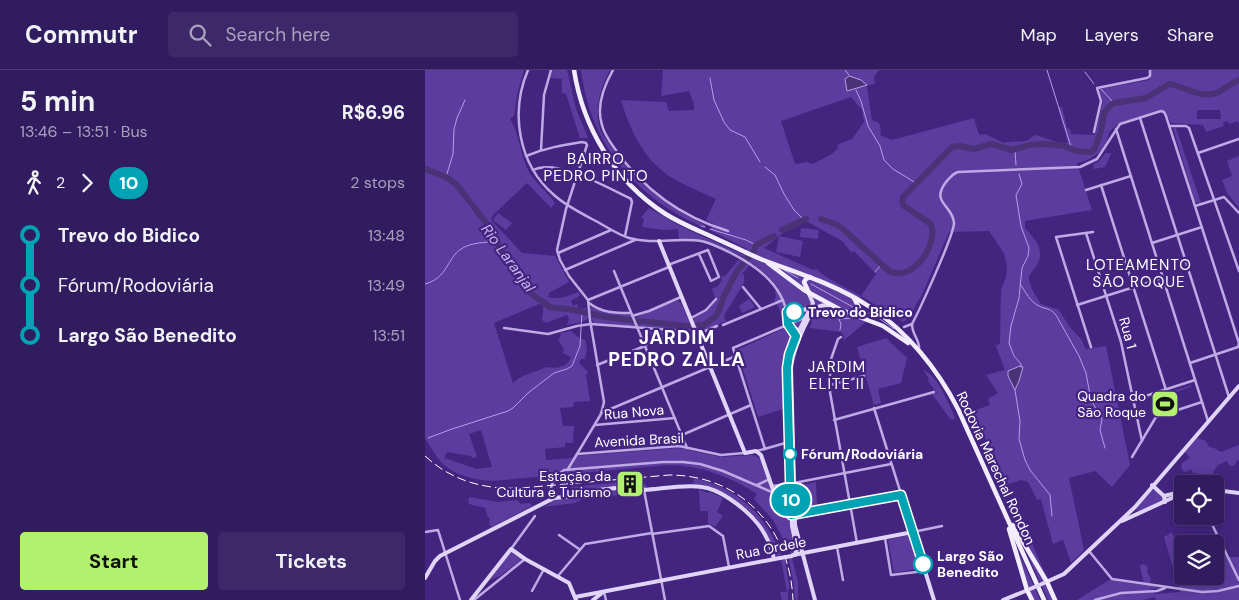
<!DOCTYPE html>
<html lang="en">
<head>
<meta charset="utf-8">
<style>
  body { margin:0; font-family:"DM Sans",sans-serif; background:#3d2969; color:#f1f3f6; height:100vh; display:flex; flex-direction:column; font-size:19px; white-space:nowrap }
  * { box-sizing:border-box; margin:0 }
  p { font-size:16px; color:#a8a1bd }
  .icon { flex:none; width:28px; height:28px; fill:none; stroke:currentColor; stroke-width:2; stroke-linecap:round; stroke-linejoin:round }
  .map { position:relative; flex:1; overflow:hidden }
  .drawer { display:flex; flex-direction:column; background:#321c60; width:425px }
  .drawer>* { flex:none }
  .badge { padding:0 10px; border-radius:16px; font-size:18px; line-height:32px }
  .buttons { position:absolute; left:749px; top:405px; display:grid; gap:10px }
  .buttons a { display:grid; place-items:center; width:50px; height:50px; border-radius:5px; background:#321c60; box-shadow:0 2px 12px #0003,0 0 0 1px #4d3a75; font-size:25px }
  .map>.badge { position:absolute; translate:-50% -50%; box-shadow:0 0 0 2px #fff }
  .legs { display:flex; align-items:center; gap:8px; height:55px; padding:0 20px; font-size:16px }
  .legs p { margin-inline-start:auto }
  .headline { display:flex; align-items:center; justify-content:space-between; height:85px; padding:0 20px }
  h1 { font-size:28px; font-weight:700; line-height:38px }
  .cta { display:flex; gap:10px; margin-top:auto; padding:10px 20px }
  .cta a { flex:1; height:58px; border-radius:5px; background:#b2f06f; color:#111; font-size:20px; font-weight:700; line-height:58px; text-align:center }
  .cta a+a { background:#3d2969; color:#f1f3f6 }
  ul { padding:0 20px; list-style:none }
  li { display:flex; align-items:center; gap:18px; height:50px; font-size:19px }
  li i { display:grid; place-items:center; width:8px; height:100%; margin:0 6px; background:currentColor }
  li i::after { content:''; width:12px; height:12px; margin:-6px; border:4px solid; border-radius:50%; background:#321c60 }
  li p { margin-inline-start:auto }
  li:first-child i { background:linear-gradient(#0000 50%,currentColor 0) }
  li:last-child i { background:linear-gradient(currentColor 50%,#0000 0) }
  header { display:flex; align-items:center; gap:30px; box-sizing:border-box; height:70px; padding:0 25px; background:#321c60; border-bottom:1px solid #4d3a75 }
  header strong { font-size:24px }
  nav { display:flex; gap:28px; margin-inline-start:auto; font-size:18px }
  .search { width:350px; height:45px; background:#3d2969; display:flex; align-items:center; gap:12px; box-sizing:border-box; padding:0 18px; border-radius:5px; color:#a8a1bd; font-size:19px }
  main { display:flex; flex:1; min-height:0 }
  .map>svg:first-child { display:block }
</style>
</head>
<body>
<header>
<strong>Commutr</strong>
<div class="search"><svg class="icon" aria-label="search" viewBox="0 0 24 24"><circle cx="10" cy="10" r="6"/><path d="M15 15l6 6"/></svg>Search here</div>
<nav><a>Map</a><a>Layers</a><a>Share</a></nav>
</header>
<main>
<section class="drawer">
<div class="headline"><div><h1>5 min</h1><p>13:46 – 13:51 · Bus</p></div><b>R$6.96</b></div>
<div class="legs"><svg class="icon" aria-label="walk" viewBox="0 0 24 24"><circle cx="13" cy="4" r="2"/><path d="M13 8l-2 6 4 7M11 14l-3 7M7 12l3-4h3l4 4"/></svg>2<svg class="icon" aria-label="forward" viewBox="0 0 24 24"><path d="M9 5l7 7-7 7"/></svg><b class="badge" style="background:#00a3b4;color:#fff">10</b><p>2 stops</p></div>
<ul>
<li><i style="color:#00a3b4"></i><b>Trevo do Bidico</b><p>13:48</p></li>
<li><i style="color:#00a3b4"></i><span>Fórum/Rodoviária</span><p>13:49</p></li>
<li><i style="color:#00a3b4"></i><b>Largo São Benedito</b><p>13:51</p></li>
</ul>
<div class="cta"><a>Start</a><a>Tickets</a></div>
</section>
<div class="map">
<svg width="814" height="530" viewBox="0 0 814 530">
  <rect width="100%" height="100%" fill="#432580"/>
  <g fill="#5c3c9f" fill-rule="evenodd">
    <path d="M0,0H99L92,25L89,46L85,49C95,65 95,85 104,102C111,114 123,122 130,133L126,138L102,113L68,145L66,150L97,183L130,186L144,212L124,223L123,227C134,230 143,226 153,222L156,225L146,231L148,236L152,234L154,239L161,238L162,241H165V238L167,237L178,242L203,244L210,248L238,235L253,231L256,233L265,253H268L269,248L283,240L291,231L287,219L293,216L297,210L296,207L301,205L313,190L317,191L319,187L282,171L254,169L253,159L239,160L217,157L219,149L216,147L224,138L253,155L319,185L322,179L285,160L289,154L281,150L291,129C277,122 262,117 249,109C220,92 205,61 196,30L241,32L244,41L269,40V34L264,21L236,26L238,0H454L449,7L450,14L442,16L447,50L454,53L456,59L455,65L467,70L549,48L553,62L555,65L560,64L579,73C586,71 593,72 600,71C605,70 607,66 611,65L634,73H643L633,37H637L642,58L645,59L646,64L670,65L678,31L674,19L724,10L726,7V0H814V54L813,51L804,54L803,51L798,52L799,56L781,62L778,55L746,53L741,43L735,40L694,53L684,62C682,79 668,90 652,93L667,140L600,151V158C611,170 622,182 610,198C607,202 604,204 604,209C605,217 611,227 616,234L634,240L644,256L656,269L661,279L681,276L705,395L687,417L670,401L644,408L659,480L646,493L638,470L628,474L616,429L612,430L603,412L596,410L581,415L548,341L565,335L563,329L573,323L561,305L580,300L571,276L575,273L576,220L581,207L582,197L579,183L564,161L524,162L496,227C489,235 488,248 478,252L436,226L428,247L442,251L418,271L419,266L416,262L385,258L387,249L395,240L394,238H404L402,234L385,242L390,233L388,227L361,284L359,295L361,338L333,347L312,280L358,259L355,240L349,230L351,227L350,221L353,218L343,206L327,193L317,204L319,205V213L300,244L299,248L301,251L274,263L268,260L266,262L247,259L217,257L213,255L208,257L169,253L166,247L157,252L142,255L144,249L142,245L121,253L117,250L119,232L69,253L88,313C97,304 110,303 121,297C131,299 142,298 146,287L138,283L139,279L133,270L136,266L135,263L146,261L153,267L160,270L162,279L160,289H156L154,293L163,302L161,305L165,331L149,332L148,337L135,338L138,356H149L148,373H140V377L120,379L121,390L147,388L151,386L254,378L296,387L326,385L331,386L336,390L353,439L357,445L364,448L370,479L369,482L366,484L348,450L329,429L332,424C305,406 276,396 245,395L67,411C49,410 28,405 16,392C10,385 5,376 0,368ZM426,27L437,40L439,52L427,69L412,75L413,78L407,84L388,94L382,92L370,94L356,51ZM772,40H795L796,49H772ZM381,151L417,171L427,183L429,181L451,204L436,226C426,220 396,206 392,199L388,200L339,178L354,166L351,182L375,187L378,171L354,166C363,159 372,158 381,151ZM56,360L67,397L52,399L19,388L22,382L46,386L47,388L52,387L44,364Z"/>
    <path d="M128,0H142L151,39L163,68H155L141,24L137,23V9L125,8Z"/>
    <path d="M156,0H185C176,16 170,36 174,55C175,62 181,69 185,75C210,113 240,135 280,155V158C212,129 165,75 156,0Z"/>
    <path d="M748,58H751L776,133L770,132Z"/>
    <path d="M681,83H686V84L680,97L669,99L668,95L674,91Z"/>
    <path d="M814,86V138L802,123L797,110L807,106L802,91Z"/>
    <path d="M73,143L87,153L81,160L68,150Z"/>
    <path d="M376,158L394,160L393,169L375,167Z"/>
    <path d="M324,229L330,237L317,243L314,236Z"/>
    <path d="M219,261L246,262H247L222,271L217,263Z"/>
    <path d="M461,268L482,288L476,313L453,319L456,333L449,335L432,277Z"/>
    <path d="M498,300C512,304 524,334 530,348L529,350L525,349L507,324L512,323L503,311L504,309Z"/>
    <path d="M764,316H768L749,323L754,338L734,345L728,327Z"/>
    <path d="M772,368L781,371L784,377L789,378L796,382L814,375V391L812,390L809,396L804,395L802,391L793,395L788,402L789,405L787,410L781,408L777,411L774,410L772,403H768L766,399L761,402L758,401L756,398L757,393L765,388L760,382Z"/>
    <path d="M269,408C312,418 341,444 356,485L350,486C339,456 327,439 298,424C288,419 280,414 268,414Z"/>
    <path d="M197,412V416L220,414L222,417V422L157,429L150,433L118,437L125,434L123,428L124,427L146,423V417Z"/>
    <path d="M391,412L392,437L373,441L372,416Z"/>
    <path d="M362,416L364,417V441L362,443C351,435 356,427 362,416Z"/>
    <path d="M274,419L282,423L285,422L298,428L292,442L298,446L290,457L283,453V441H275Z"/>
    <path d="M730,420L739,428L738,431L712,442L711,438L726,421Z"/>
    <path d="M45,427L73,432L92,430L96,434L105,433L107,436L67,457L64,455L65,449L63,447L60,438L44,434L43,429Z"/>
    <path d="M602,462L622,508L598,467L599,464Z"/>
    <path d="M747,462L753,482L757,481L758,506H790V474H786L793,471L801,487H814V530H731L729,527L719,530H652L684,510L719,515L715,496L718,494L721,495L723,498L722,502L726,509L725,516L737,518L725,519L730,524L755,522L739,467Z"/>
    <path d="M484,465L487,467L497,498L469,503L463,470Z"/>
    <path d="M590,474L615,530H608L605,522L606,521L603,517Z"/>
    <path d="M600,479L619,510L628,530H623Z"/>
    <path d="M85,482H88L96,488V490L75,506L65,510Z"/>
    <path d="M367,488L373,512V530L370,529C370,515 366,503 364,489Z"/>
    <path d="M356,490H360C362,499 362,509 365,517L363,520V530H357L355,522H362Z"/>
  </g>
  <g fill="#4a3277" stroke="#b59fe7">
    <path d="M424,6L436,10L442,15L422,21L420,9Z"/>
    <path d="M595,296L598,297L594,311L590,320L583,306V301Z"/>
  </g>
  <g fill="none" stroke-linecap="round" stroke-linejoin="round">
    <g stroke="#b59fe7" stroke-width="1">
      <path d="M420,0L424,5"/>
      <path d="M622,0L647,80"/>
      <path d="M660,2L669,14"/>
      <path d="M285,8L289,30L299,52L305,60L320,67L335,92"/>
      <path d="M676,19L689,33"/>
      <path d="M431,20L436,31L443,56L455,76L459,90L468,99L491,113"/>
      <path d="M590,80L591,95"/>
      <path d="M340,97L350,105L359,124L369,140L377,148"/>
      <path d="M594,104L597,114L591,125L596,156L604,178L603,186L597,198L594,228L586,256L584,273L589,286L596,294V297"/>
      <path d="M21,107L28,84L29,59L32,48L40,30"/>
      <path d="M276,156L280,157"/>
      <path d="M285,159L321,170L331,175"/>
      <path d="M359,200L373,208"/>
      <path d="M450,202L456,195"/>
      <path d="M0,214C23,208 22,188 36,179C47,172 59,173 71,171"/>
      <path d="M386,214L428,237"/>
      <path d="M595,214C600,221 606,233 614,236C622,240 624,237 631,245L654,286L661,303L666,330L677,349L675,360L680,378"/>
      <path d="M439,241L455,249L469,259"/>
      <path d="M415,260L416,254L414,249L429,248"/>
      <path d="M590,320L595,351L594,369L600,390L605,400L625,425L627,446"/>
      <path d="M3,368L27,359L83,341L88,338L103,323L129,303L142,299L147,296L155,276L157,242"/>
      <path d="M180,423V425"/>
    </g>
    <g stroke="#4a3277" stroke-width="6">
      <path d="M0,99L21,107L32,115L61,153L82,189L96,211"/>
      <path d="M396,149L413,155L418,159L464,201C487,213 514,175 506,154L479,136L477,132L478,127L527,77L535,76L549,79L566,74L587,80L605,75L620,74L639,76L651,81L665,82L669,80L676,61L679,43L685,36L689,33L721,28L744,14C760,16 776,30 794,22C801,18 806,13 814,10"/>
      <path d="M357,160L381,149"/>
      <path d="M104,221L109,226L125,237L130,238L143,239L181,247L205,250L262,256L279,255L292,245L299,226L312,201L329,181L331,175L349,166"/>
    </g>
    <g stroke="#beabe6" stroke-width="2.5">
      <path d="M103,0C85,42 93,94 129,125C140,135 154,142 167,149C179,155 191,164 204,168C228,175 253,167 276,171C286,173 295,178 304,182C334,197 362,218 363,254"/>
      <path d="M188,0C179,16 171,37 177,55C179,64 185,72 190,79C218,119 257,147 303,161"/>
      <path d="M715,48L804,327"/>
      <path d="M745,56H761L764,58L814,201"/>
      <path d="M691,59L783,351"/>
      <path d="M669,62L676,31L672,18L722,8L725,6V0"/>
      <path d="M116,80L119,25L126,0"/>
      <path d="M773,83L814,69"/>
      <path d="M101,86C120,78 138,75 157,72L161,73L162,75L141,139L132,180L135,190L144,206L163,230L165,250L179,332L176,344L143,399"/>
      <path d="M108,100C132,88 183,118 206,129L207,132L200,166"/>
      <path d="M676,115L741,320"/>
      <path d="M661,120L706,106"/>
      <path d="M770,136L799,127L814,143"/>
      <path d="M661,163L696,272L717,371"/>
      <path d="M727,173L777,157"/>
      <path d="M133,183L186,160"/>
      <path d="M243,195L283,180L294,207L286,211L274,184"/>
      <path d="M140,200L210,170"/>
      <path d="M189,201L262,378"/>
      <path d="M318,217L336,239"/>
      <path d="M163,230L244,197"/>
      <path d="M164,233C177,243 190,243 206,243"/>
      <path d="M652,235L738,208"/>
      <path d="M207,246L224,241L256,227"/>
      <path d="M266,248L281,240L291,229"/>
      <path d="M298,255L358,230"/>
      <path d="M479,257L487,254"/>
      <path d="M79,258L123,264L152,256L166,254L247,260L271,265L292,256"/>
      <path d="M416,267L413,269L405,292V322L432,473"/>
      <path d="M220,275L251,263"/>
      <path d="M666,277L631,167L668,162"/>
      <path d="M494,279C495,270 487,265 487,254C494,241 529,165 529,153C528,135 505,133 521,112C525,108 527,104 533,102L655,97L672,89L695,54L736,41L739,42L741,46L814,273L813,277L765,293"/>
      <path d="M172,295L220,276"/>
      <path d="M405,315L439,306"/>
      <path d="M708,330L770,310"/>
      <path d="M449,338L488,462L517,456"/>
      <path d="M176,343L311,286"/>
      <path d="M409,350L509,322"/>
      <path d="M170,355L250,348"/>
      <path d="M257,365L326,335"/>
      <path d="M340,379L308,278L381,247"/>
      <path d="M332,381L364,372"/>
      <path d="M152,384L254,376L296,385L319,383"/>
      <path d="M707,387L731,347L777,332"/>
      <path d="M369,413L466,394"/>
      <path d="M332,415L345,409"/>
      <path d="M347,416L363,414"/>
      <path d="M219,420L240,530"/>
      <path d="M127,429C123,417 129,407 139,400L238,392H258L275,394L298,401L349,423"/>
      <path d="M352,432L362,414"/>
      <path d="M370,445L476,425"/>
      <path d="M783,446L814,510"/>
      <path d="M0,462L13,460L35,530"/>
      <path d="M227,464L284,456L298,466L304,497"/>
      <path d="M134,465L154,479"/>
      <path d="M460,468L466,505L500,501"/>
      <path d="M412,477L418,510"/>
      <path d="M86,479L110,446"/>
      <path d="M664,481L687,509L777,522L793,521L814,516"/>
      <path d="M133,506L160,474L227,463"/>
      <path d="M107,521L119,499"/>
      <path d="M179,522L181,530"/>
      <path d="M49,530L100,489"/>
      <path d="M670,530L696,523L732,521L740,518"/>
    </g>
    <g stroke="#e0d5f6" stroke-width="4">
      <path d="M234,171L320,383L331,381L336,385L355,440L361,444L370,445"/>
      <path d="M362,242L375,241L385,238"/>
      <path d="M363,254L376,262"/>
      <path d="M727,415L739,426L740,432"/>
      <path d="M790,420L814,423"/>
      <path d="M739,426L755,422"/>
      <path d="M697,451L758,423"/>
      <path d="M368,485L488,462L509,530"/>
      <path d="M370,485L372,479L367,456L362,293L367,275L388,233L384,224"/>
      <path d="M0,508L10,491L15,486L129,428L148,426L156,422L191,418L197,420L217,418L219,420C236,419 260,414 277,417C287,418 296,423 305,429C327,444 343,461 349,489"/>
      <path d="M621,512L639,504L710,437L814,316"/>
      <path d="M150,527L355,488"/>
      <path d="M46,530L86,479L100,489L144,513L151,530"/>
      <path d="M168,530L177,523"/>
      <path d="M390,530L370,455L366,298C367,284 381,248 390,239C394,235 400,235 406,235"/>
      <path d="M578,530L603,520"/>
    </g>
    <g stroke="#f3ecfd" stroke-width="4.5">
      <path d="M149,0C158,58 190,111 239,143C256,154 275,161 294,170C308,176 323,184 338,190C375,204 412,215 445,237C483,262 513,300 533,339L619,530"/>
      <path d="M343,193L379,220L414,239L458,256L483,273"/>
      <path d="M384,223L379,212L381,209L385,207"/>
      <path d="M425,243L432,241L434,238L429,228"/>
      <path d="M588,455L622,512L630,530"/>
      <path d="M584,459L602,520L607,530"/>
    </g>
    <path stroke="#fff" stroke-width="1" stroke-dasharray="9 4" stroke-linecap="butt" d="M0,386C27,411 60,420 96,418L244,405C317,405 365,459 368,530"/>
    <g stroke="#e0d5f6" stroke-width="4">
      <path d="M355,488L367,486"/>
      <path d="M605,519L619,513"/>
    </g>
  </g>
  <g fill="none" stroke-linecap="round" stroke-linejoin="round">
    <defs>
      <path id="line-1" d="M369,242H362L363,254L371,266L364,285L362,298L366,445L476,425L498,494"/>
    </defs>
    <use href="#line-1" stroke="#fff" stroke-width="11"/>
    <use href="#line-1" stroke="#00a3b4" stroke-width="8"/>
  </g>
  <defs>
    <symbol id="stadium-square" viewBox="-11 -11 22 22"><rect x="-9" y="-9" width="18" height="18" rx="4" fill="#b2f06f" stroke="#432580"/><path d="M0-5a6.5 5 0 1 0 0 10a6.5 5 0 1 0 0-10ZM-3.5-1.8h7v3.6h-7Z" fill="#111"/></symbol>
    <symbol id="building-square" viewBox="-11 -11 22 22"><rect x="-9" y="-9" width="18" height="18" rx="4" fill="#b2f06f" stroke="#432580"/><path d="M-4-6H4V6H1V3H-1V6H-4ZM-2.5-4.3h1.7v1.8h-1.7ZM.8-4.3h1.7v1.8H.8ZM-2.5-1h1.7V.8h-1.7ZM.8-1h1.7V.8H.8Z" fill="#111"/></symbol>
  </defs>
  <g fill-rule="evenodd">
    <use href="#stadium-square" x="724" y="318" width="32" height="32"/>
    <use href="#building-square" x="189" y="398" width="32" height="32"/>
  </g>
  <g fill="#fff" stroke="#00a3b4" stroke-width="2.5">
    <circle cx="369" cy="242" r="9"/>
    <circle cx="365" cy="384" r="6"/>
    <circle cx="498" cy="494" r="9"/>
  </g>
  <g text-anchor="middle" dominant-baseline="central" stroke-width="4.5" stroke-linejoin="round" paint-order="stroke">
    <g font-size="14" font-weight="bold" fill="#fff" stroke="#432580" text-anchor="start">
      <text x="383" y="242">Trevo do Bidico</text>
      <text x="376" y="384">Fórum/Rodoviária</text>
      <text x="512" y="486">Largo São<tspan x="512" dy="16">Benedito</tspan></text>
    </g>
    <g font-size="14" fill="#fff" stroke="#432580">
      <text transform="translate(703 263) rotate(75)">Rua 1</text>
      <text transform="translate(209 342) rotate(-5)">Rua Nova</text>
      <text transform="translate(214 370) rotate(-3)">Avenida Brasil</text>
      <text transform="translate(571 398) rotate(65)">Rodovia Marechal Rondon</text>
      <text transform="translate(346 478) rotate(-11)">Rua Ordele</text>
    </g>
    <g font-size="14" fill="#fff" stroke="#432580" text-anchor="end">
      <text x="721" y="326">Quadra do<tspan x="721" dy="16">São Roque</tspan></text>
      <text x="186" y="406">Estação da<tspan x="186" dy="16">Cultura e Turismo</tspan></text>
    </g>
    <g font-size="15" letter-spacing="1" fill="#fff" stroke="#432580">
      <text x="171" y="89">BAIRRO<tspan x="171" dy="17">PEDRO PINTO</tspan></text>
      <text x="714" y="195">LOTEAMENTO<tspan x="714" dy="17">SÃO ROQUE</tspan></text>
      <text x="412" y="297">JARDIM<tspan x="412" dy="17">ELITE II</tspan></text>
    </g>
    <g font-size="15" font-style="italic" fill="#c8b7ee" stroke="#432580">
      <text transform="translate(83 188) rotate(54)">Rio Laranjal</text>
    </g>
    <g font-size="19" font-weight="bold" letter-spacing="1" fill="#fff" stroke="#432580">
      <text x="252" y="267">JARDIM<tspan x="252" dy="22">PEDRO ZALLA</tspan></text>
    </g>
  </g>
</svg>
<div class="buttons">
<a><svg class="icon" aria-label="locate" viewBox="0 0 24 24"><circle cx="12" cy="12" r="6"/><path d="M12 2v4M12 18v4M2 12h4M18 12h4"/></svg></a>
<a><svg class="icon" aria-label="layers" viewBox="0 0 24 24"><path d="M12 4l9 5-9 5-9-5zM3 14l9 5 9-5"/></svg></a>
</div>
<b class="badge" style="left:366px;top:430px;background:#00a3b4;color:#fff">10</b>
</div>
</main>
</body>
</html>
